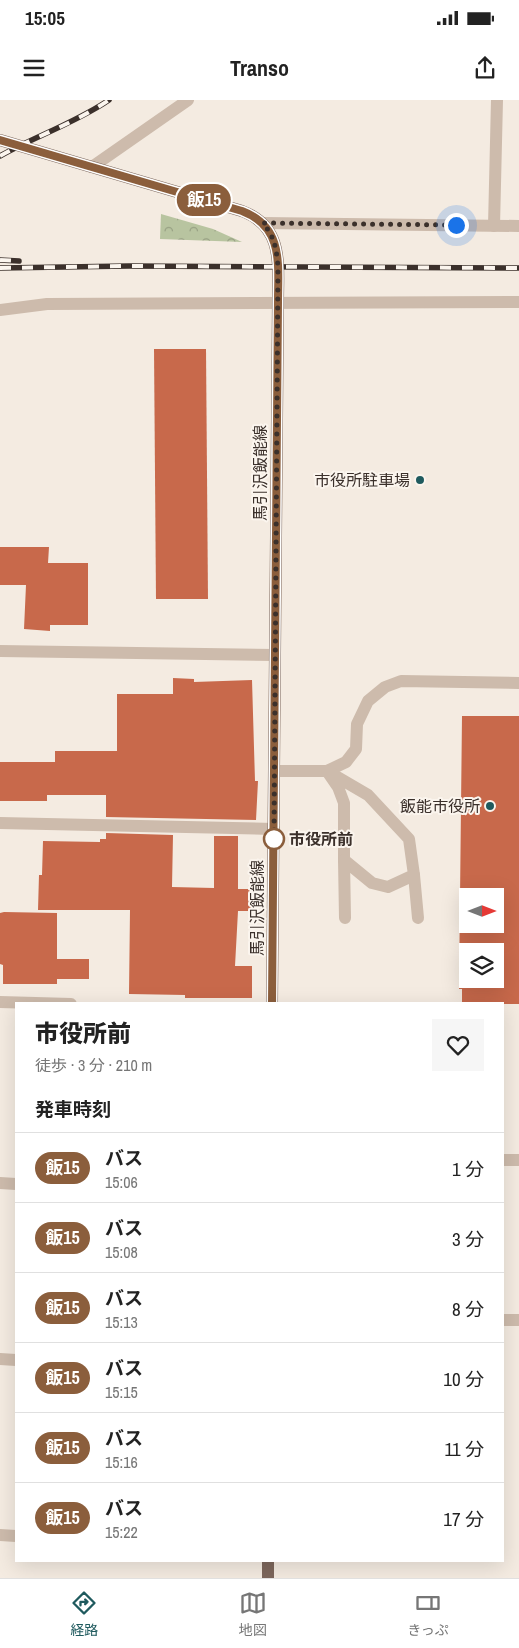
<!DOCTYPE html>
<html lang="ja">
<head>
<meta charset="utf-8">
<style>
  body { margin:0; font-family:"Archivo Narrow","Noto Sans JP",sans-serif; background:#f6f6f6; color:#222; height:100vh; display:flex; flex-direction:column; font-size:19px; white-space:nowrap }
  * { box-sizing:border-box; margin:0 }
  p { font-size:16px; color:#767676 }
  .icon { flex:none; width:28px; height:28px; fill:none; stroke:currentColor; stroke-width:2; stroke-linecap:round; stroke-linejoin:round }
  .map { position:relative; flex:1; overflow:hidden }
  .drawer { position:absolute; left:15px; top:902px; width:489px; height:560px; display:flex; flex-direction:column; background:#fff; border-radius:0px; box-shadow:0 5px 20px #0002 }
  .drawer>* { flex:none }
  .badge { padding:0 10px; border-radius:16px; font-size:18px; line-height:32px }
  .needle { width:32px; rotate:90deg }
  .controls { position:absolute; left:459px; top:788px; display:grid; gap:10px }
  .controls a { display:grid; place-items:center; width:45px; height:45px; border-radius:0px; background:#fff; box-shadow:0 5px 20px #0002; font-size:25px }
  .you { position:absolute; width:25px; height:25px; margin:-12px; border:4px solid #fff; border-radius:50%; background:#1a73e8; box-shadow:0 0 0 8px #1a73e833 }
  .map>.badge { position:absolute; translate:-50% -50%; box-shadow:0 0 0 2px #fff }
  h2 { padding:0 20px; font-size:19px; line-height:45px }
  .round { display:grid; place-items:center; flex:none; width:52px; height:52px; border-radius:0px; background:#f6f6f6 }
  .summary { display:flex; align-items:center; justify-content:space-between; height:85px; padding:0 20px }
  h1 { font-size:24px; font-weight:800; line-height:38px }
  ul { padding:0; list-style:none }
  li { display:flex; align-items:center; gap:15px; height:70px; padding:0 20px; border-top:1px solid #e0e0e0 }
  li div { flex:1 }
  li b { display:block; font-size:19px }
  li em { font-style:normal }
  li .badge { min-width:55px; font-weight:700; text-align:center }
  .status { display:flex; justify-content:space-between; align-items:center; height:35px; padding:0 25px; background:#fff; direction:ltr }
  .status svg { height:14px; fill:currentColor }
  header { display:flex; justify-content:space-between; align-items:center; height:65px; padding:0 20px; background:#fff; font-size:22px; font-weight:800 }
  .dock { display:flex; justify-content:space-around; align-items:center; height:70px; border-top:1px solid #e0e0e0; background:#fff; font-size:14px; color:#767676 }
  .dock a { display:grid; justify-items:center; gap:2px }
  .dock .current { color:#1f5a5e }
  .map>svg:first-child { display:block }
</style>
</head>
<body>
<div class="status"><b>15:05</b><svg viewBox="0 0 49 12"><path d="M0 12V9h3v3zM5 12V6h3v6zM10 12V3h3v9zM15 12V0h3v12zM26 1h20v11H26zM47 4h2v5h-2z"/></svg></div>
<header><svg class="icon" aria-label="menu" viewBox="0 0 24 24"><path d="M4 6h16M4 12h16M4 18h16"/></svg>Transo<svg class="icon" aria-label="share" viewBox="0 0 24 24"><path d="M12 15V3M7 8l5-5 5 5M5 13v7h14v-7"/></svg></header>
<div class="map">
<svg width="519" height="1478" viewBox="0 0 519 1478">
  <defs>
    <pattern id="forest-crowns" width="20" height="18" patternUnits="userSpaceOnUse" patternTransform="scale(1.25)"><rect width="20" height="18" fill="#b8c4a0"/><path d="M2 6a3 3 0 1 1 6 0M12 15a3 3 0 1 1 6 0" fill="none" stroke="#97a083"/></pattern>
  </defs>
  <rect width="100%" height="100%" fill="#f4ebe1"/>
  <path fill="url(#forest-crowns)" d="M161,114L213,129L242,142L160,139Z"/>
  <g fill="#c8694b" fill-rule="evenodd">
    <path d="M154,249H206L208,499H156Z"/>
    <path d="M0,447H49L48,463H88V525H50V531L24,529L26,485H0Z"/>
    <path d="M173,578L194,579V582L252,580L255,681H258L256,720L106,717V695H47V701H0V662H55V651H117V594H173Z"/>
    <path d="M462,616H519V904H462V889H459ZM468,796H495V824H468ZM468,851H495V879H468Z"/>
    <path d="M106,733L173,735L172,787L214,788V736H238V789H254L253,811H238L235,866H252V898H185V895L129,894L130,810H38L39,775H42L43,741L100,742V739H106Z"/>
    <path d="M4,812L57,813V859H89V879H57V884H3V865L0,864V813Z"/>
  </g>
  <g fill="none" stroke-linecap="round" stroke-linejoin="round">
    <g stroke="#cdbbac" stroke-width="12">
      <path d="M92,67L188,0"/>
      <path d="M263,123L519,126"/>
      <path d="M494,126L497,0"/>
      <path d="M0,210L47,204L519,202"/>
      <path d="M0,551L275,555"/>
      <path d="M274,671H327L346,662L356,649L357,624L368,601L385,587L401,581L519,583"/>
      <path d="M327,671L368,695L409,739L414,775L388,787L372,783L344,760V703L338,687Z"/>
      <path d="M0,723L274,729"/>
      <path d="M344,760L345,818"/>
      <path d="M414,775L418,818"/>
      <path d="M0,902L71,904"/>
      <path d="M502,1060H519"/>
      <path d="M0,1083L16,1084"/>
      <path d="M502,1220H519"/>
      <path d="M0,1259L16,1260"/>
      <path d="M0,1435L16,1436"/>
    </g>
    <g stroke="#7d675c" stroke-width="12">
      <path d="M0,40L242,111C284,127 278,164 278,202L272,904"/>
      <path d="M268,1478V1461"/>
    </g>
    <defs>
      <g id="rail">
        <path d="M0,56C36,36 75,23 109,0"/>
        <path d="M0,160L19,161"/>
        <path d="M0,168L129,166L519,168"/>
      </g>
    </defs>
    <use href="#rail" stroke="#3b302b" stroke-width="5.5"/>
    <use href="#rail" stroke="#fbf5ee" stroke-width="4" stroke-dasharray="11" stroke-linecap="butt"/>
  </g>
  <g fill="none" stroke-linecap="round" stroke-linejoin="round">
    <defs>
      <path id="line" d="M0,40L242,111C284,127 278,164 278,202L272,904"/>
    </defs>
    <use href="#line" stroke="#fff" stroke-width="11"/>
    <use href="#line" stroke="#8b5e3c" stroke-width="8"/>
    <path stroke="#3b302b" stroke-width="5" stroke-dasharray="0 9" d="M274,739L278,166C276,147 275,138 263,123L456,125"/>
  </g>
  <g fill="#1f5a5e" stroke="#fbf5ee" stroke-width="2">
    <circle cx="420" cy="380" r="5"/>
    <circle cx="490" cy="706" r="5"/>
  </g>
  <circle fill="#fff" stroke="#8b5e3c" stroke-width="2.5" cx="274" cy="739" r="10"/>
  <g text-anchor="middle" dominant-baseline="central" stroke-width="4" stroke-linejoin="round" paint-order="stroke">
    <g font-size="16" fill="#3b302b" stroke="#fbf5ee">
      <text transform="translate(260 373) rotate(-90)">馬引沢飯能線</text>
      <text transform="translate(257 808) rotate(-90)">馬引沢飯能線</text>
    </g>
    <g font-size="16" fill="#3b302b" stroke="#fbf5ee" text-anchor="end">
      <text x="410" y="380">市役所駐車場</text>
      <text x="480" y="706">飯能市役所</text>
    </g>
    <g font-size="16" font-weight="bold" fill="#3b302b" stroke="#fbf5ee" text-anchor="start">
      <text x="289" y="739">市役所前</text>
    </g>
  </g>
</svg>
<div class="controls">
<a><svg class="needle" viewBox="-14 -14 28 28"><path d="M0-13l5 13h-10z" fill="#e53935"/><path d="M0 13l5-13h-10z" fill="#767676"/></svg></a>
<a><svg class="icon" aria-label="layers" viewBox="0 0 24 24"><path d="M12 4l9 5-9 5-9-5zM3 14l9 5 9-5"/></svg></a>
</div>
<div class="you" style="left:456px;top:125px"></div>
<b class="badge" style="left:204px;top:100px;background:#8b5e3c;color:#fff">飯15</b>
<section class="drawer">
<div class="summary"><div><h1>市役所前</h1><p>徒歩 · 3 分 · 210 m</p></div><a class="round"><svg class="icon" aria-label="heart" viewBox="0 0 24 24"><path d="M12 20l-8-8c-3-5 5-10 8-4 3-6 11-1 8 4z"/></svg></a></div>
<h2>発車時刻</h2>
<ul>
<li><span class="badge" style="background:#8b5e3c;color:#fff">飯15</span><div><b>バス</b><p>15:06</p></div><em>1 分</em></li>
<li><span class="badge" style="background:#8b5e3c;color:#fff">飯15</span><div><b>バス</b><p>15:08</p></div><em>3 分</em></li>
<li><span class="badge" style="background:#8b5e3c;color:#fff">飯15</span><div><b>バス</b><p>15:13</p></div><em>8 分</em></li>
<li><span class="badge" style="background:#8b5e3c;color:#fff">飯15</span><div><b>バス</b><p>15:15</p></div><em>10 分</em></li>
<li><span class="badge" style="background:#8b5e3c;color:#fff">飯15</span><div><b>バス</b><p>15:16</p></div><em>11 分</em></li>
<li><span class="badge" style="background:#8b5e3c;color:#fff">飯15</span><div><b>バス</b><p>15:22</p></div><em>17 分</em></li>
</ul>
</section>
</div>
<nav class="dock">
<a class="current"><svg class="icon" aria-label="directions" viewBox="0 0 24 24"><path d="M12 3l9 9-9 9-9-9zM9 14v-3h6M13 9l2 2-2 2"/></svg>経路</a>
<a><svg class="icon" aria-label="map" viewBox="0 0 24 24"><path d="M3 6l6-2 6 2 6-2v14l-6 2-6-2-6 2zM9 4v14M15 6v14"/></svg>地図</a>
<a><svg class="icon" aria-label="tickets" viewBox="0 0 24 24"><path d="M3 7h18v10H3zM15 7v10"/></svg>きっぷ</a>
</nav>
</body>
</html>
